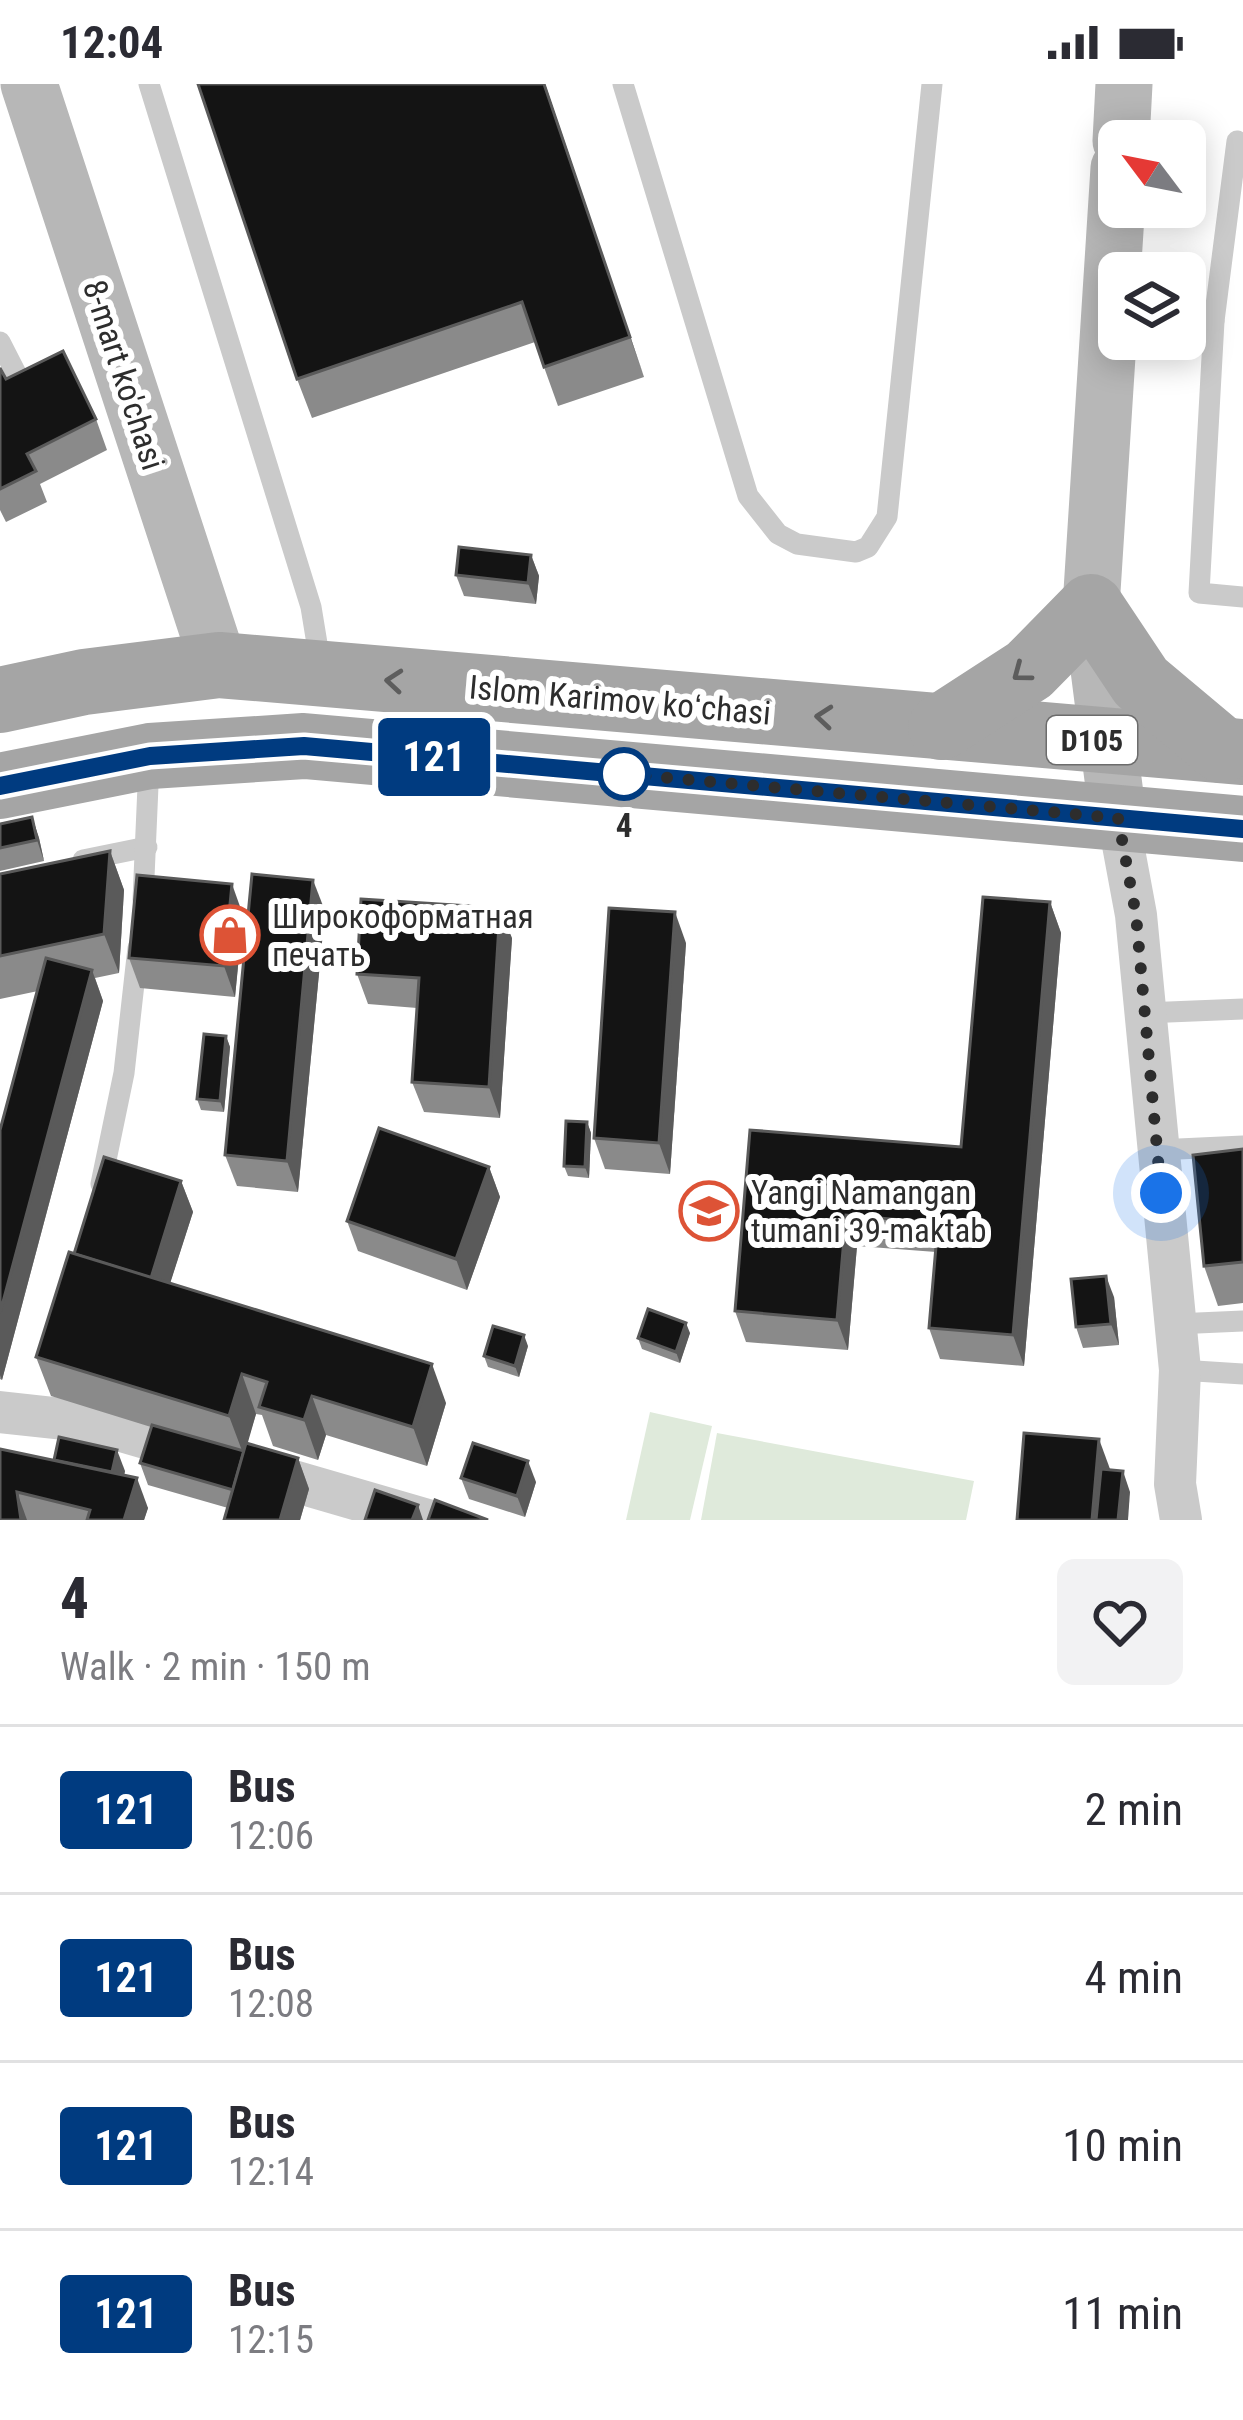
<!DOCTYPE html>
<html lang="en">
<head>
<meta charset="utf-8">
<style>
  body { margin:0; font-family:"Roboto Condensed",sans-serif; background:#f2f2f3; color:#2b2b33; height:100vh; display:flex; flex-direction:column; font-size:45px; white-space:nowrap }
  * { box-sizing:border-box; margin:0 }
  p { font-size:39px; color:#7c7c81 }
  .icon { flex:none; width:66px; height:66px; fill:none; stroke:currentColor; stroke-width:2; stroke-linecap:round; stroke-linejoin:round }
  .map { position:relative; height:1436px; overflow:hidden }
  .sheet { display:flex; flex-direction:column; background:#fff; flex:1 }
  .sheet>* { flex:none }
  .badge { padding:0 24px; border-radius:9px; font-size:42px; line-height:78px }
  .needle { width:78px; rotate:302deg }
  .buttons { position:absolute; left:1098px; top:36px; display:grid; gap:24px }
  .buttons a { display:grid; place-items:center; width:108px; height:108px; border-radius:18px; background:#fff; box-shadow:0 6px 30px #0003; font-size:60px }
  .you { position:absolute; width:60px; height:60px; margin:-30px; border:9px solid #fff; border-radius:50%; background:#1a73e8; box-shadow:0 0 0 18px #1a73e833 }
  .map>.badge { position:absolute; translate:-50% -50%; box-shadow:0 0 0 6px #fff }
  .round { display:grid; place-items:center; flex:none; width:126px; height:126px; border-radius:18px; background:#f2f2f3 }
  .overview { display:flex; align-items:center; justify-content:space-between; height:204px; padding:0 60px }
  h1 { font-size:57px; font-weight:800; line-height:90px }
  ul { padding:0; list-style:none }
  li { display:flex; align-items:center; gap:36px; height:168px; padding:0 60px; border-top:3px solid #e1e1e2 }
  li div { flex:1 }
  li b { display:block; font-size:45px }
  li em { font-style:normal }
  li .badge { min-width:132px; font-weight:700; text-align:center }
  .status { display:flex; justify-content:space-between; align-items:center; height:84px; padding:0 60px; background:#fff; direction:ltr }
  .status svg { height:33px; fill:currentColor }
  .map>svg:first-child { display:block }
</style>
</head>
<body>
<div class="status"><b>12:04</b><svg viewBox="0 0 49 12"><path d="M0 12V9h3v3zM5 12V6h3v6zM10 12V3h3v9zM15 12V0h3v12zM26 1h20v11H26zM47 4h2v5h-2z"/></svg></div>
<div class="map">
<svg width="1243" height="1436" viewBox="0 0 1243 1436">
  <rect width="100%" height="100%" fill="#fff"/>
  <g fill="#dfeadb">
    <path d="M650,1328L712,1342L690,1436H626Z"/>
    <path d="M717,1349L974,1397L966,1436H701Z"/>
  </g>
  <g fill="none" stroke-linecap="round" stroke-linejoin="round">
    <g stroke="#cacaca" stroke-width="21">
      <path d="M149,0L311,523L321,584"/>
      <path d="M623,0L748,412L778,450L797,460L856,468L868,463L887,433L932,0"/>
      <path d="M1185,236L1214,237L1199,509L1243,513"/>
      <path d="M1214,237L1237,57"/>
      <path d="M0,258L23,303"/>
      <path d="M83,776L147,763"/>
      <path d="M143,816L149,679"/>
      <path d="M1144,929L1243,925"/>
      <path d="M1157,1066L1243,1062"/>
      <path d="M101,1100L124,989L138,864"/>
      <path d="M1175,1240L1243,1237"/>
      <path d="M1180,1286L1243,1290"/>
    </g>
    <g stroke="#cacaca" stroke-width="42">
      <path d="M1118,734L1136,831L1180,1286L1175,1400L1181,1436"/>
      <path d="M0,1328L91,1338L427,1436"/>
    </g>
    <g stroke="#b7b7b7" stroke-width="57">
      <path d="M29,0L219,581"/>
      <path d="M1121,57L1124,0"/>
      <path d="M1118,734L1091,523L1119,84"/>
    </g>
    <g stroke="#a5a5a5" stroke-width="66">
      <path d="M0,616L84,598L219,581L1243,668"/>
      <path d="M941,643L1029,586L1091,523L1141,598L1222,666"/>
      <path d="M0,702L150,672L304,662L1243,745"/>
    </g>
  </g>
  <g fill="#8a8a8a">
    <path d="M545,0L644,293L558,322L535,258L312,334L297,295Z"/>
    <path d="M0,284L6,295L96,335L107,366L40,400L47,418L6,438L0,426Z"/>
    <path d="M531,471L539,492L536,520L464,512L456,491Z"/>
    <path d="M32,733L39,754L44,777L0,787V740Z"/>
    <path d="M110,767L124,806L119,889L95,894L103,917L2,1296L0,1295V1046L38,907L0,915V790Z"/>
    <path d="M1050,818L1061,849L1024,1282L940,1275L929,1244L936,1168L857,1162L848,1266L746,1258L735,1227L750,1046L961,1063Z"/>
    <path d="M325,827L298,1108L237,1102L225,1071Z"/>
    <path d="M243,831L235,913L140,904L129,874Z"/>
    <path d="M512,854L500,1034L424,1028L412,998L417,924L368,920L357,890Z"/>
    <path d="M686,859L670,1090L605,1085L594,1054Z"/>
    <path d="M226,952L230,963L224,1028L201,1026L197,1015Z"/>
    <path d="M587,1038L591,1049L589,1094L568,1092L564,1082Z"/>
    <path d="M1243,1065V1219L1218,1222L1204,1182Z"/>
    <path d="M489,1083L500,1113L467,1206L358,1167L347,1137Z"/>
    <path d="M181,1097L193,1128L170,1199L446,1319L427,1382L326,1351L318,1376L273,1362L262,1331L256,1330L247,1359L298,1374L309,1405L300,1436H224L228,1424L148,1401L140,1379L151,1343L51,1312L36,1273L74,1170Z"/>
    <path d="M1114,1213L1119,1261L1083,1264L1076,1243Z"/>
    <path d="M690,1249L680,1279L642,1265L638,1254Z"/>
    <path d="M528,1262L519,1293L488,1283L484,1272Z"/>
    <path d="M0,1365L54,1376L125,1387L124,1391L148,1424L144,1436H0Z"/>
    <path d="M461,1394L536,1398L525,1433L469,1415Z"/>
  </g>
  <g fill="#5a5a5a">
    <path d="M544,0H545L644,293L630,253Z"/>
    <path d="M531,471L539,492L536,520L528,499Z"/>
    <path d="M32,733L39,754L44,777L37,756Z"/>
    <path d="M110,767L124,806L119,889L104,850Z"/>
    <path d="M313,796L325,827L298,1108L287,1077Z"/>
    <path d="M232,800L243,831L235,913L224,882Z"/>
    <path d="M1050,818L1061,849L1024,1282L1013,1251Z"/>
    <path d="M500,824L512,854L500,1034L489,1003Z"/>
    <path d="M675,828L686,859L670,1090L659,1059Z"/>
    <path d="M92,886L103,917L2,1296L0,1291V1229Z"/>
    <path d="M226,952L230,963L224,1028L220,1017Z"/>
    <path d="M587,1038L591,1049L589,1094L585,1083Z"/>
    <path d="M489,1083L500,1113L467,1206L456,1175Z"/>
    <path d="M181,1097L193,1128L160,1231L149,1201Z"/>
    <path d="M846,1131L857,1162L848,1266L837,1236Z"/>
    <path d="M1106,1192L1114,1213L1119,1261L1111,1240Z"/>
    <path d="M686,1239L690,1249L680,1279L676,1268Z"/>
    <path d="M524,1251L528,1262L519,1293L515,1282Z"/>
    <path d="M432,1280L446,1319L427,1382L413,1343Z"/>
    <path d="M242,1290L256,1330L244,1372L229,1332Z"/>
    <path d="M312,1312L326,1351L318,1376L304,1336Z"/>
    <path d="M1099,1355L1110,1385L1106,1436H1092Z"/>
    <path d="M117,1366L125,1387L118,1418L110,1397Z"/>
    <path d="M298,1374L309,1405L300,1436H280Z"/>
    <path d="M528,1377L536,1398L525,1433L517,1412Z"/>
    <path d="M1123,1387L1130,1408L1128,1436H1118Z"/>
    <path d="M137,1394L148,1424L144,1436H124Z"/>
    <path d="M17,1408L27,1436H21Z"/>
    <path d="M418,1421L423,1436H412Z"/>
  </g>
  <g fill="#141414" stroke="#5a5a5a" stroke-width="3">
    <path d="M198,0H544L630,253L544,283L522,218L297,295Z"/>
    <path d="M63,267L96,335L27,370L36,387L0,405V284L6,295Z"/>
    <path d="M459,463L531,471L528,499L456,491Z"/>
    <path d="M32,733L37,756L0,764V740Z"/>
    <path d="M110,767L104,850L0,872V790Z"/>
    <path d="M252,790L313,796L287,1077L225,1071Z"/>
    <path d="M137,791L232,800L224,882L129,874Z"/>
    <path d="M983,813L1050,818L1013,1251L929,1244L938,1139L846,1131L837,1236L735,1227L750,1046L961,1063Z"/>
    <path d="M361,815L500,824L489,1003L412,998L419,894L357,890Z"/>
    <path d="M609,824L675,828L659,1059L594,1054Z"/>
    <path d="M46,874L92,886L0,1229V1046Z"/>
    <path d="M204,950L226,952L220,1017L197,1015Z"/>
    <path d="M566,1037L587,1038L585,1083L564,1082Z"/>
    <path d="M379,1044L489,1083L456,1175L347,1137Z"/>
    <path d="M1243,1065V1178L1204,1182L1193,1071Z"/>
    <path d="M104,1073L181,1097L151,1194L74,1170Z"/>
    <path d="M69,1168L432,1280L413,1343L312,1312L304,1336L259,1323L267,1298L242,1290L229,1332L36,1273Z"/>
    <path d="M1106,1192L1111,1240L1076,1243L1071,1195Z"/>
    <path d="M648,1225L686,1239L676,1268L638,1254Z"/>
    <path d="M493,1242L524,1251L515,1282L484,1272Z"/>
    <path d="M152,1341L244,1367L233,1406L140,1379Z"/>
    <path d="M1024,1349L1099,1355L1092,1436H1017Z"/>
    <path d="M59,1353L117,1366L112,1388L54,1376Z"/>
    <path d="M246,1359L298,1374L280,1436H224Z"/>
    <path d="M473,1359L528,1377L517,1412L461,1394Z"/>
    <path d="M0,1365L137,1394L124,1436H87L90,1426L17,1408L21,1436H0Z"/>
    <path d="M1101,1385L1123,1387L1118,1436H1096Z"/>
    <path d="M375,1406L418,1421L412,1436H365Z"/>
    <path d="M435,1416L488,1436H428Z"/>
  </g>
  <defs><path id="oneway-chevron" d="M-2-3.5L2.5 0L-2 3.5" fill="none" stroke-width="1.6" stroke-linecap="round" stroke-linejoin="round" transform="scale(3)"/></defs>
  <g stroke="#5d5d5d">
    <use href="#oneway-chevron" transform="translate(1021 589) rotate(143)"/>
    <use href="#oneway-chevron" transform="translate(394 597) rotate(-175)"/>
    <use href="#oneway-chevron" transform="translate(824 633) rotate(-175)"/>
  </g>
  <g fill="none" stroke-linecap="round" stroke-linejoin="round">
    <defs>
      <path id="line" d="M0,702L150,672L304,662L1243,745"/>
    </defs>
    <use href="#line" stroke="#fff" stroke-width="27"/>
    <use href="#line" stroke="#003b80" stroke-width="18"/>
    <path stroke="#2d2d2d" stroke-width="12" stroke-dasharray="0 21.6" d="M624,690L1118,734L1136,831L1161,1109"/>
  </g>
  <defs>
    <symbol id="shop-ring" viewBox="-11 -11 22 22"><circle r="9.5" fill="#fff" stroke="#dd5336" stroke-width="1.5"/><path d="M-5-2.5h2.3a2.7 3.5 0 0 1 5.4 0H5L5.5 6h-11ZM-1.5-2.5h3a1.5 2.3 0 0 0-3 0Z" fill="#dd5336"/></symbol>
    <symbol id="school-ring" viewBox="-11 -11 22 22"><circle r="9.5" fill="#fff" stroke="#dd5336" stroke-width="1.5"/><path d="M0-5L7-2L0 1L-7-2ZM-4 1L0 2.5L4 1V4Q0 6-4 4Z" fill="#dd5336"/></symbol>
  </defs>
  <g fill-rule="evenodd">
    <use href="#shop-ring" x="197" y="818" width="66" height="66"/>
    <use href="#school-ring" x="676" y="1094" width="66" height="66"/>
  </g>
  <circle fill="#fff" stroke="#003b80" stroke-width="6" cx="624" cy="690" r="24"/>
  <g text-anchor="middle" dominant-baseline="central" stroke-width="12" stroke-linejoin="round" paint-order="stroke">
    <rect fill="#fff" stroke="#6c6c6c" stroke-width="3" x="1047" y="632" width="90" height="48" rx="9"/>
    <g font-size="30" font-weight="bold" fill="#2d2d2d">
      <text x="1092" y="656">D105</text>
    </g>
    <g font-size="33" fill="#2d2d2d" stroke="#fff">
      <text transform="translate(124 291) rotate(72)">8-mart ko'chasi</text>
      <text transform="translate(620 616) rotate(5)">Islom Karimov koʻchasi</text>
    </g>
    <g font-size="33" font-weight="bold" fill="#2d2d2d" stroke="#fff">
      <text x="624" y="741">4</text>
    </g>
    <g font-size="33" fill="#2d2d2d" stroke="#fff" text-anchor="start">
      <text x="272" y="832">Широкоформатная<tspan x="272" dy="38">печать</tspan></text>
      <text x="751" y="1108">Yangi Namangan<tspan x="751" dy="38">tumani 39-maktab</tspan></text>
    </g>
  </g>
</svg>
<div class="buttons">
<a><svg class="needle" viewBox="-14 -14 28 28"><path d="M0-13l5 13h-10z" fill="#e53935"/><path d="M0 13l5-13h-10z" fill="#7c7c81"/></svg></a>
<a><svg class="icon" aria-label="layers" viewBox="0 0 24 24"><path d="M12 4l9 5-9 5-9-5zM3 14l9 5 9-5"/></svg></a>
</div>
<div class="you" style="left:1161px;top:1109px"></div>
<b class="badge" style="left:434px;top:673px;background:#003b80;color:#fff">121</b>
</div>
<section class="sheet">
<div class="overview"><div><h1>4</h1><p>Walk · 2 min · 150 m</p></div><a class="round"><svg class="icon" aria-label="heart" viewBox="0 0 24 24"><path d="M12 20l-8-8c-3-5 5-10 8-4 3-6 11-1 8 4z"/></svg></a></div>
<ul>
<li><span class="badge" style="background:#003b80;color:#fff">121</span><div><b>Bus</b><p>12:06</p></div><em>2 min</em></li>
<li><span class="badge" style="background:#003b80;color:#fff">121</span><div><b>Bus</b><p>12:08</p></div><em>4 min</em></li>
<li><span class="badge" style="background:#003b80;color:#fff">121</span><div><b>Bus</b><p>12:14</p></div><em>10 min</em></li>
<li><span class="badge" style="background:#003b80;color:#fff">121</span><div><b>Bus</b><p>12:15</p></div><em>11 min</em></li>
</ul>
</section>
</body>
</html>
